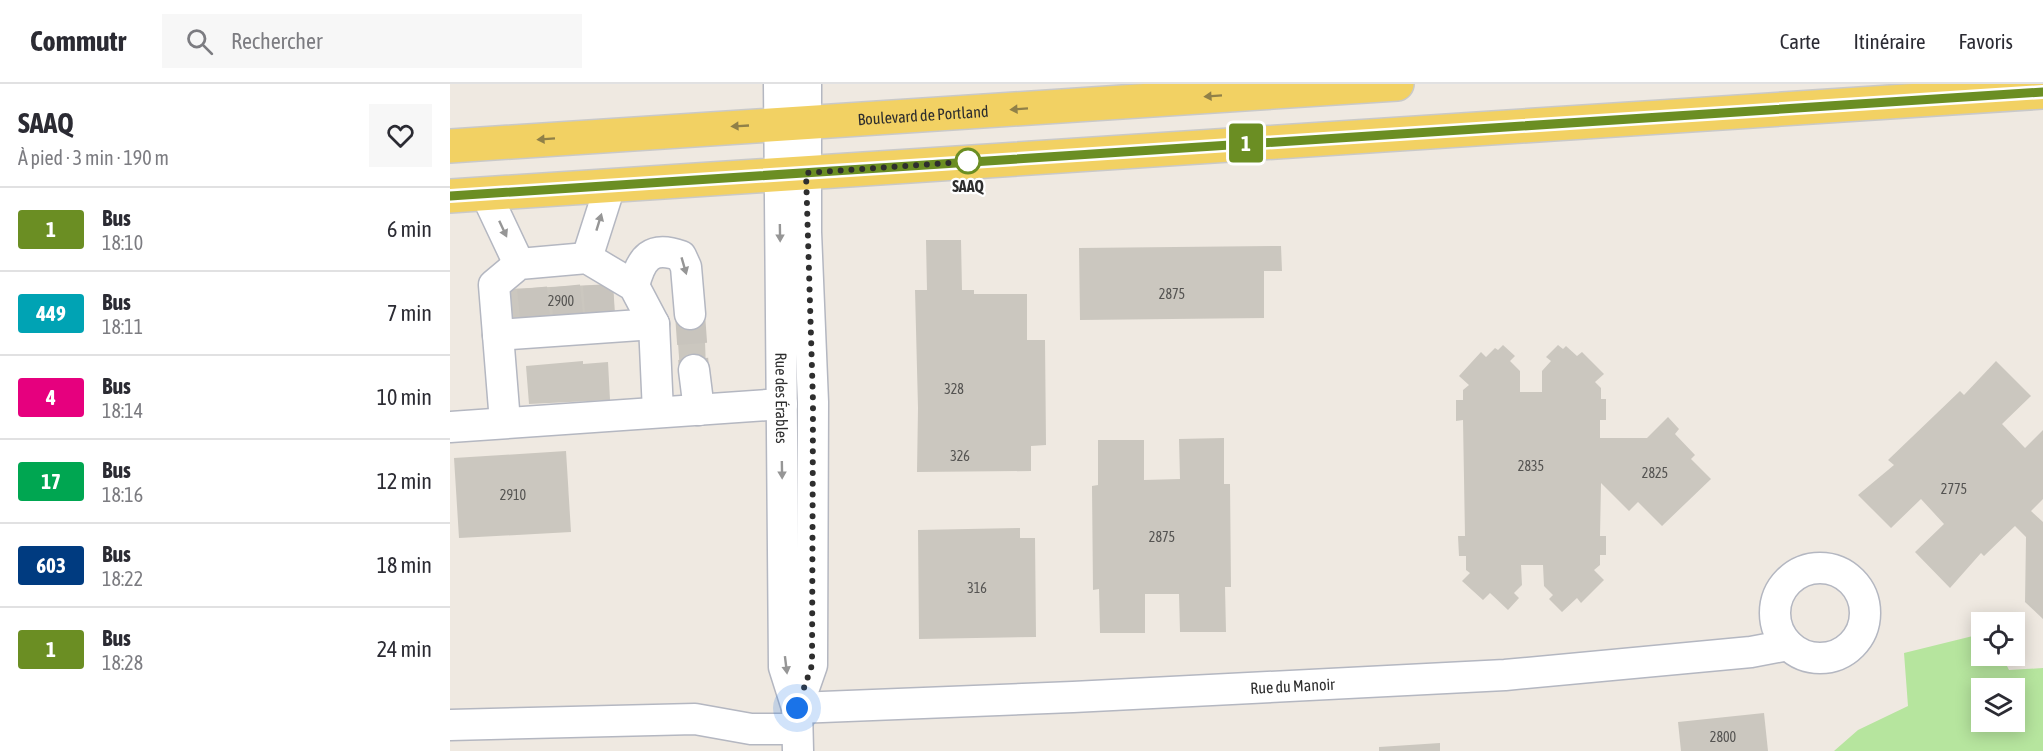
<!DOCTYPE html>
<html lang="fr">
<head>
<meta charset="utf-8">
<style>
  body { margin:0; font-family:"Asap Condensed",sans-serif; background:#f7f7f7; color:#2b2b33; height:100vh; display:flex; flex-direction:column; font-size:22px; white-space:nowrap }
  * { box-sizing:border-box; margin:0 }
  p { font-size:20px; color:#7c7c81 }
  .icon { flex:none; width:33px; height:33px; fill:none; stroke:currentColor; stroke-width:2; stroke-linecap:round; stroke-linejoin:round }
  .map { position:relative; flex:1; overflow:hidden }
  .side { display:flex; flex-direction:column; background:#fff; width:450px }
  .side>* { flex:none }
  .badge { padding:0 12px; border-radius:4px; font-size:21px; line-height:39px }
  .fabs { position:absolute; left:1521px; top:528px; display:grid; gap:12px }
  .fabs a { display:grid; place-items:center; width:54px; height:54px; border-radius:0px; background:#fff; box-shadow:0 3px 15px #0003; font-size:30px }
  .you { position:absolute; width:30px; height:30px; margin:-15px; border:4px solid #fff; border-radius:50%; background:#1a73e8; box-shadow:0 0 0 9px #1a73e833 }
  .map>.badge { position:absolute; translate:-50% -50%; box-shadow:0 0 0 3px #fff }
  .round { display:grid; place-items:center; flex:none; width:63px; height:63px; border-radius:0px; background:#f7f7f7 }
  .head { display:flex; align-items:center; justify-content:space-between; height:102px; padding:0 18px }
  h1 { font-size:28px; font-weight:700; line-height:45px }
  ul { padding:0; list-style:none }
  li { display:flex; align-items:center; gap:18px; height:84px; padding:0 18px; border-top:2px solid #e1e1e2 }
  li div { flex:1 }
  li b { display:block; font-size:22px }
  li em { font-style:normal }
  li .badge { min-width:66px; font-weight:700; text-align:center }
  header { display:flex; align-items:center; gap:36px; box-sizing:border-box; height:84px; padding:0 30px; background:#fff; border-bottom:2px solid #e1e1e2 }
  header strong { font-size:28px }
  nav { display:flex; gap:33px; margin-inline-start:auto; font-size:21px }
  .search { width:420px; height:54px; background:#f7f7f7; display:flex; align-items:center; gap:15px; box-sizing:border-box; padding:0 21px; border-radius:0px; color:#7c7c81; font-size:22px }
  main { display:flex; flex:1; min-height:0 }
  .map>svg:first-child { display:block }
</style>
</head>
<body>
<header>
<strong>Commutr</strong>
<div class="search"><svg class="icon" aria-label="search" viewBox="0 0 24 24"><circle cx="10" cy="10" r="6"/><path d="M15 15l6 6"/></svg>Rechercher</div>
<nav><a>Carte</a><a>Itinéraire</a><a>Favoris</a></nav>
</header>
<main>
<section class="side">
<div class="head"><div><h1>SAAQ</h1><p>À pied · 3 min · 190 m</p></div><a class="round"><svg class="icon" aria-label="heart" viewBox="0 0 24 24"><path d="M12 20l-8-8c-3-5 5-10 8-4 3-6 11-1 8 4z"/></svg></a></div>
<ul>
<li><span class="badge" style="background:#6b8e23;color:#fff">1</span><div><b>Bus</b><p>18:10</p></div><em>6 min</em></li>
<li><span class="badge" style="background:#00a3b4;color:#fff">449</span><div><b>Bus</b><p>18:11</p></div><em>7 min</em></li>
<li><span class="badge" style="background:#e6007e;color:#fff">4</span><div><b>Bus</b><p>18:14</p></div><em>10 min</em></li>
<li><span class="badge" style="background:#00a651;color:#fff">17</span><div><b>Bus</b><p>18:16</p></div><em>12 min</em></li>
<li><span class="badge" style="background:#003b80;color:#fff">603</span><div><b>Bus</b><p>18:22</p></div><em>18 min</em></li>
<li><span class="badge" style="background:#6b8e23;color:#fff">1</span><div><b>Bus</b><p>18:28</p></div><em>24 min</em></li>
</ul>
</section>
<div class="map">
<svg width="1593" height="667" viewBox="0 0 1593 667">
  <rect width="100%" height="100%" fill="#efe9e1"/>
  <path fill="#b6e59e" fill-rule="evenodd" d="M1531,550L1532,572H1552L1559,586L1593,584V667H1384L1408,646L1458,622L1454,569ZM1532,604H1564V638H1532Z"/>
  <g fill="#cbc7bf">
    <path d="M476,156H511L512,206H524V210H577V256H595L596,361L581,362V387L467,388L468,324L465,206H477Z"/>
    <path d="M831,162L832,187H814V234L630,236L629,164Z"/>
    <path d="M163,200L164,229L60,234L58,205Z"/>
    <path d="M254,230L256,285L230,287L226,231Z"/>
    <path d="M1053,261L1065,272L1060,277L1070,287V308H1092V287L1101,277L1096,273L1108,261L1113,265L1116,262L1127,272L1132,268L1154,290L1145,298L1151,304V315H1156V336H1150V354H1197L1218,333L1229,345L1225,350L1245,371L1241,375L1261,395L1212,442L1188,418L1179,427L1151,399L1150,452H1156V471H1150V481L1144,486L1154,496L1131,519L1127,514L1112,528L1099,515L1103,511L1094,502L1093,481H1071L1072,501L1064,509L1069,514L1058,526L1040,509L1033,516L1012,497L1020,489L1016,486V472H1009L1008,452H1015L1013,336L1006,337V316H1013V306L1019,301L1009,292L1031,268L1036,273L1045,264L1048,266Z"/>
    <path d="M133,277V280L158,278L160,316L79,320L76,282Z"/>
    <path d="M1546,277L1581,312L1552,340L1575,364L1593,346V415L1581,427L1593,438V535L1575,518L1576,453L1565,442L1534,472L1531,469L1500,504L1465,468L1494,440L1471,415L1441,444L1408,411L1444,381L1438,376L1510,307L1514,311Z"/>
    <path d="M774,354V400H780L781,503H775L776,548H730L729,510H695V549H650L649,505L643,506L642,402L648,401V356H694V396L730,395L729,355Z"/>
    <path d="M116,367L121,448L9,454L4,374Z"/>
    <path d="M570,444V454H585L586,553L469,555L468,446Z"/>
    <path d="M1314,629L1318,667H1231L1228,638Z"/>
    <path d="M990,659V667H929V663Z"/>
  </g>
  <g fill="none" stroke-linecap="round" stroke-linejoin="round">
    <g stroke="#c8c4bd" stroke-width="30" stroke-dasharray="30 15" stroke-linecap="butt">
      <path d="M148,201L150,230"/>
      <path d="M115,202L118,231"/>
      <path d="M82,204L85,233"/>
      <path d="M240,230L244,286"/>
    </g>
    <defs>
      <g id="minor">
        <path id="s1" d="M329,0L334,583L347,624L348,667"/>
        <path d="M36,110L69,180"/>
        <path d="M137,174L160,102"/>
        <path d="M184,202C191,174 201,161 231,172L236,183L240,230"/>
        <path d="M48,251L204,240"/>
        <path d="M244,286L249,326"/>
        <path d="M55,338L44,201L69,180L137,174L184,202L204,240L208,328"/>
        <path d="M0,343L332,320"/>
        <circle cx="1370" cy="529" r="45"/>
        <path id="s2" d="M347,624L623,613L1055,591L1301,568L1338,561"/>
        <path d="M347,624L362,581L363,318L356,148V0"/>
        <path d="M0,641L245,635L301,645H347"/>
      </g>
      <g id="major">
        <path id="s3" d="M0,62L947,0"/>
        <path d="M0,112L1593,8"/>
      </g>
    </defs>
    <use href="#minor" stroke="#b4b7c1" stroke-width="33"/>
    <use href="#major" stroke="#c9c9c9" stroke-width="36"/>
    <use href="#minor" stroke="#fff" stroke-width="30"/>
    <use href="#major" stroke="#f2d163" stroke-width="33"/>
  </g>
  <defs><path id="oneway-solid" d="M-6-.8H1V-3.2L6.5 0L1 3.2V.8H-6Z" transform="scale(1.5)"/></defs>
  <g fill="#908048">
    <use href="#oneway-solid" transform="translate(763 12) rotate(176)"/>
    <use href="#oneway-solid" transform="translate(569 25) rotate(176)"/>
    <use href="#oneway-solid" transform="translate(290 42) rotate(177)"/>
    <use href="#oneway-solid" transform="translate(96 55) rotate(176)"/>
  </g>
  <g fill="#969696">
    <use href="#oneway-solid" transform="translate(149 138) rotate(-73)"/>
    <use href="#oneway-solid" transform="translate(53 145) rotate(65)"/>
    <use href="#oneway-solid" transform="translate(330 149) rotate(89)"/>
    <use href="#oneway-solid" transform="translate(234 182) rotate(74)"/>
    <use href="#oneway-solid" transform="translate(332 386) rotate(89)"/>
    <use href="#oneway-solid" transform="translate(336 581) rotate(83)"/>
  </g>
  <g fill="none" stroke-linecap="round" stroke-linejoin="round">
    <defs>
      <path id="line" d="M0,112L1593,8"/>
    </defs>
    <use href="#line" stroke="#fff" stroke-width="14"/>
    <use href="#line" stroke="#6b8e23" stroke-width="9"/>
    <path stroke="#2e2e2e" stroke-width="6" stroke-dasharray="0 10.8" d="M347,624L362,581L363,318L356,89L525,77H518"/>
  </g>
  <circle fill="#fff" stroke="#6b8e23" stroke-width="3" cx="518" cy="77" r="12"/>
  <g text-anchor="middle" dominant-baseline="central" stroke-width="4.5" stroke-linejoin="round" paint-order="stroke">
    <g font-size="14" fill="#555452">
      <text x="722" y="210">2875</text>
      <text x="111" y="217">2900</text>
      <text x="504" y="305">328</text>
      <text x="510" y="372">326</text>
      <text x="1081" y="382">2835</text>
      <text x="1205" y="389">2825</text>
      <text x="1504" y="405">2775</text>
      <text x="63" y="411">2910</text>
      <text x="712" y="453">2875</text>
      <text x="527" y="504">316</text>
      <text x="1273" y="653">2800</text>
    </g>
    <g font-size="16" fill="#2e2e2e" stroke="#fff">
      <text stroke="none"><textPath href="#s3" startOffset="474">Boulevard de Portland</textPath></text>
      <text stroke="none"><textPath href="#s1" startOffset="314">Rue des Érables</textPath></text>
      <text stroke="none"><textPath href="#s2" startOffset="496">Rue du Manoir</textPath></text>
    </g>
    <g font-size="16" font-weight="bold" fill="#2e2e2e" stroke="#fff">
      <text x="518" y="102">SAAQ</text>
    </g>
  </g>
</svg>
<div class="fabs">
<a><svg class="icon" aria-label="locate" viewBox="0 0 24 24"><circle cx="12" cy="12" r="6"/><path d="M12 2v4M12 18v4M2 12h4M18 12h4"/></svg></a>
<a><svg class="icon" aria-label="layers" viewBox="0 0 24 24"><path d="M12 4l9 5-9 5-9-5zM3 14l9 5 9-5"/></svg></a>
</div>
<div class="you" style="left:347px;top:624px"></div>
<b class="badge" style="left:796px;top:59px;background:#6b8e23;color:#fff">1</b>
</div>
</main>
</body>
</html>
